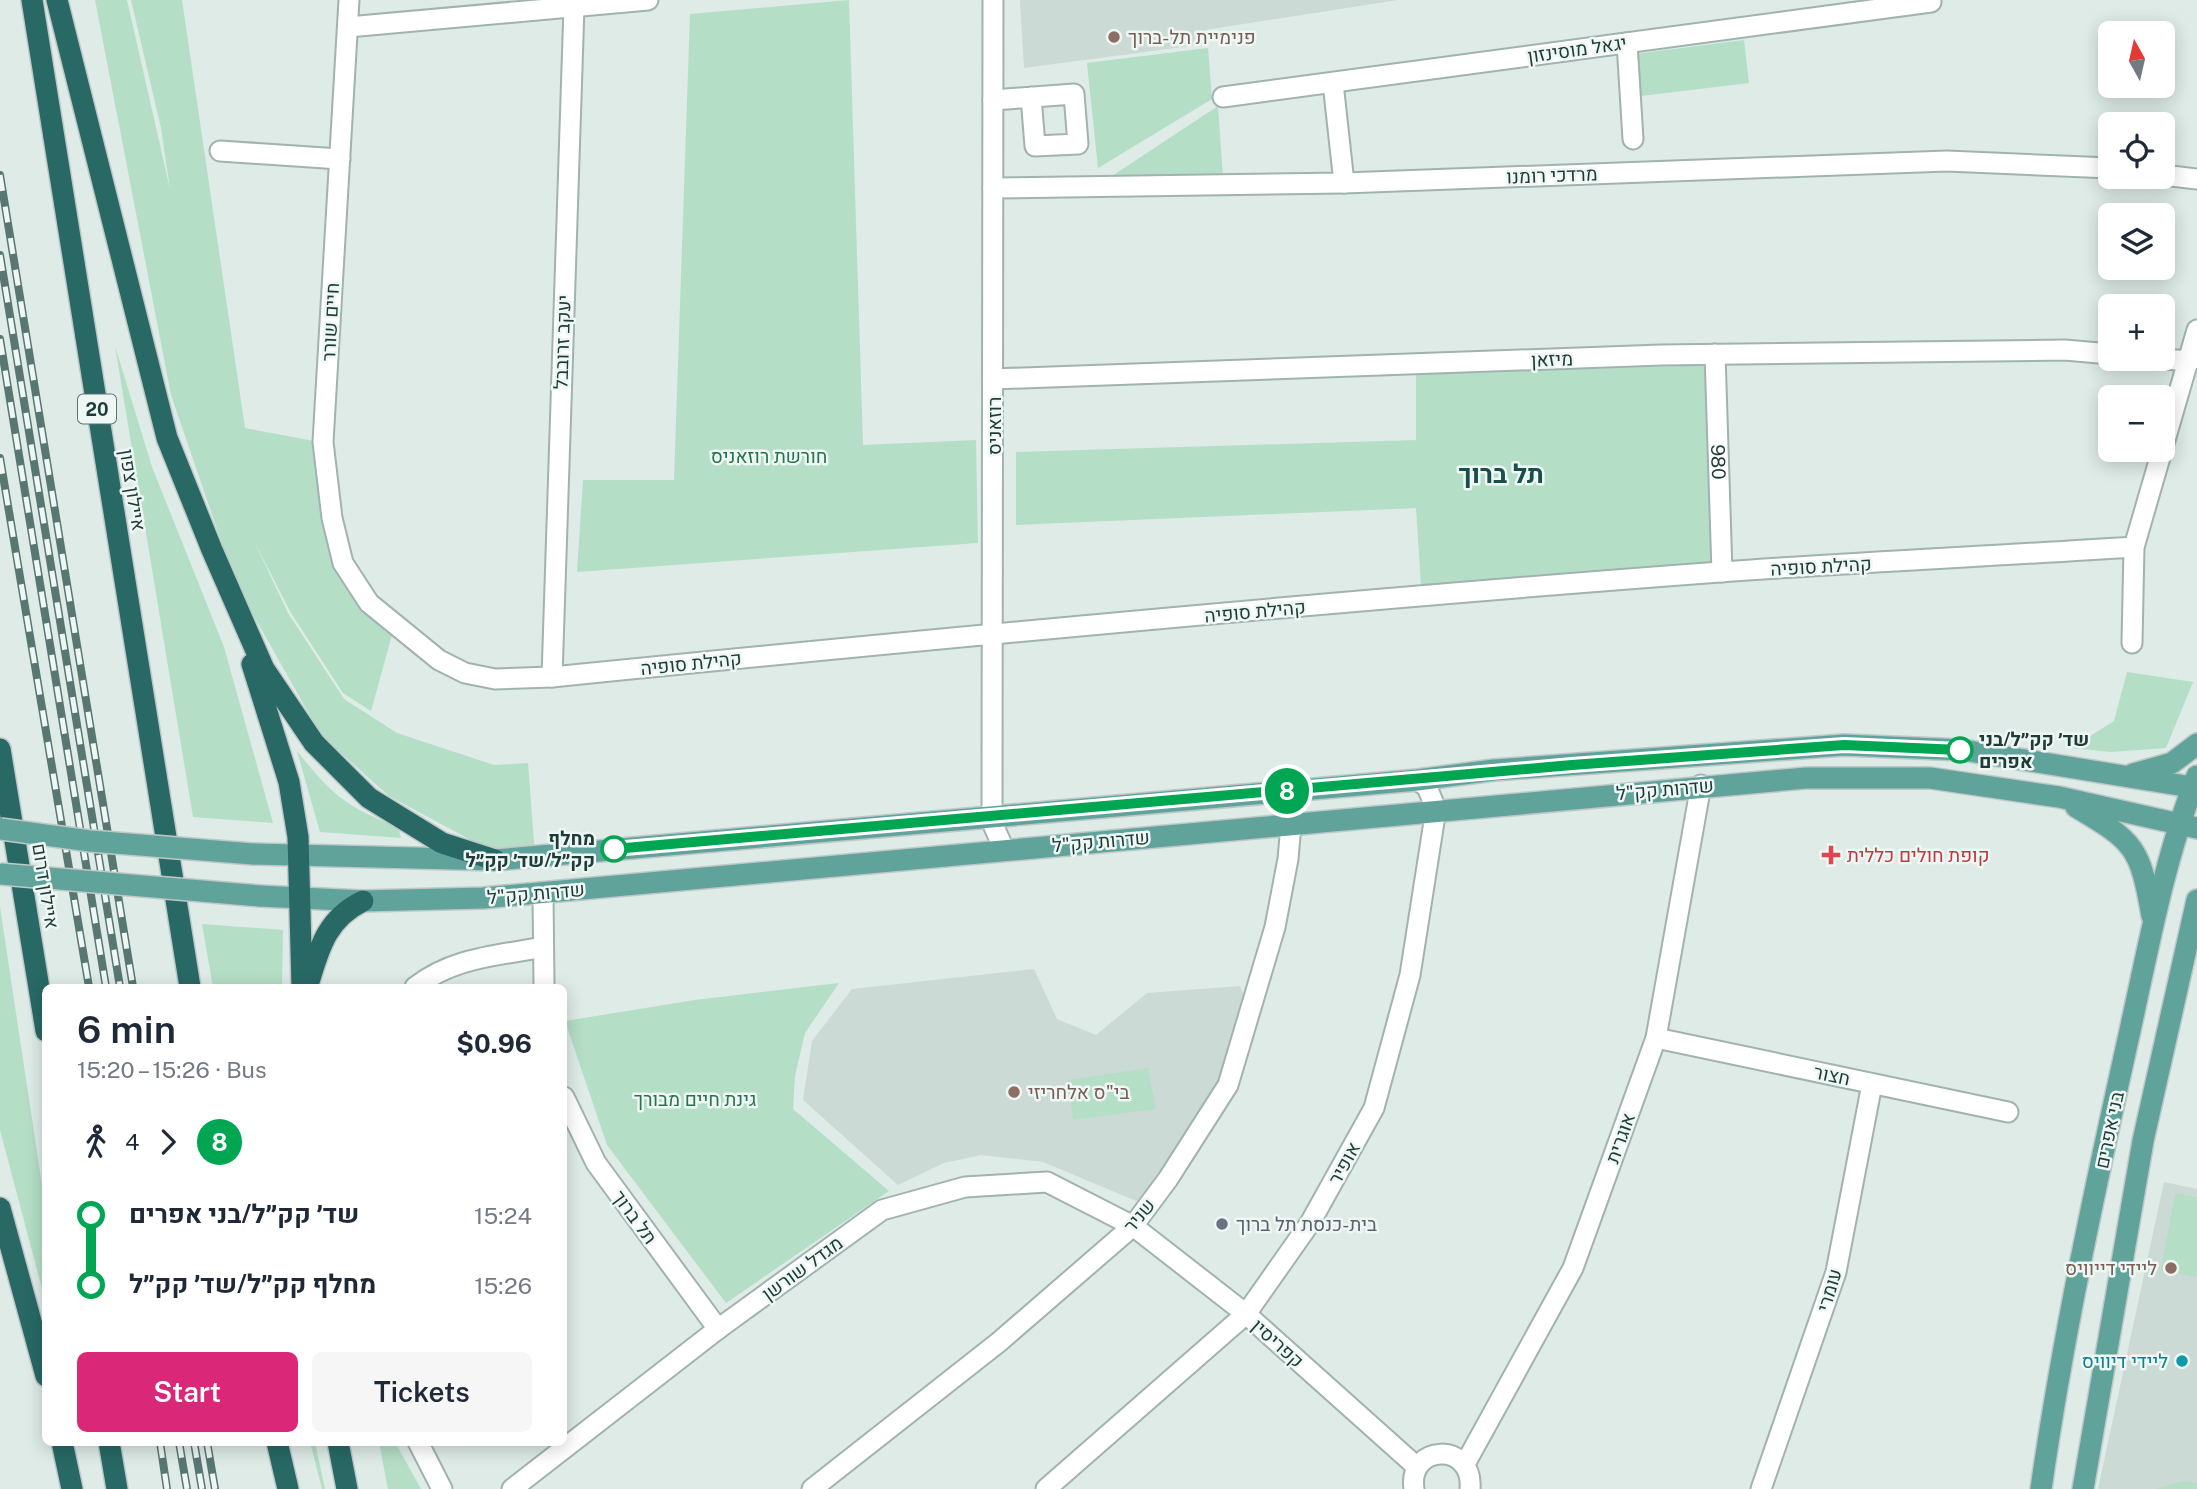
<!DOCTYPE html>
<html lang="en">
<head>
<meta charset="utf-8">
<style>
  body { margin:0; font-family:"Public Sans",Heebo,sans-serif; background:#f6f6f7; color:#1f2937; height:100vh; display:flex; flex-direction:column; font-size:26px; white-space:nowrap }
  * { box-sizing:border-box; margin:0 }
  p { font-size:23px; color:#747a83 }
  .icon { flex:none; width:38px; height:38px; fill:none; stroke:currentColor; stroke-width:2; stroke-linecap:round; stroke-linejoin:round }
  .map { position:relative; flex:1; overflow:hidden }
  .panel { position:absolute; left:42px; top:984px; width:525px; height:462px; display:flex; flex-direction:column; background:#fff; border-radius:10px; box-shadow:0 4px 18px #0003 }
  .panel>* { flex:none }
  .badge { padding:0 14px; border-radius:23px; font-size:24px; line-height:46px }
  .needle { width:46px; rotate:352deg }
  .fabs { position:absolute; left:2098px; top:21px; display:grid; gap:14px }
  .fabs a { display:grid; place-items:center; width:77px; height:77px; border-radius:10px; background:#fff; box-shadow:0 4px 18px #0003; font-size:35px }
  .map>.badge { position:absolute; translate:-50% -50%; box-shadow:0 0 0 4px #fff }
  .legs { display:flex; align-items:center; gap:10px; height:77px; padding:0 35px; font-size:23px }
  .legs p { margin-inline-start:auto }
  .summary { display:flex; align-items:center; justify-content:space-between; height:119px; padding:0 35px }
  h1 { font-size:38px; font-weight:600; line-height:52px }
  .primary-button { display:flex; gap:14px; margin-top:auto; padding:14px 35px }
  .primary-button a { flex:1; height:80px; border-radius:10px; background:#db2777; color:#fff; font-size:28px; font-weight:600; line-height:80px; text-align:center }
  .primary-button a+a { background:#f6f6f7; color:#1f2937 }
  ul { padding:0 35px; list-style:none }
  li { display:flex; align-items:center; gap:24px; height:70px; font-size:26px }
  li i { display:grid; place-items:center; width:10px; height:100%; margin:0 9px; background:currentColor }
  li i::after { content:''; width:18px; height:18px; margin:-9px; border:5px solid; border-radius:50%; background:#fff }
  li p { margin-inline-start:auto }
  li:first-child i { background:linear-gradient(#0000 50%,currentColor 0) }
  li:last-child i { background:linear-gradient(currentColor 50%,#0000 0) }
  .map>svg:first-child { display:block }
</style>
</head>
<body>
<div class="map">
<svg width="2197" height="1489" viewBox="0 0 2197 1489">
  <rect width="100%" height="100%" fill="#deebe7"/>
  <g fill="#ccdad6">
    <path d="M1020,0H1398L1205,30V44L1024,68Z"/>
    <path d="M1034,969L1057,1019L1096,1035L1147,993L1240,986L1250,1011L1229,1083L1148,1206L1043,1162L981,1155L944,1163L898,1185L803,1100L812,1041L852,989Z"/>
    <path d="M2164,1182L2197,1189V1489H2098Z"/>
  </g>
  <g fill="#b5dec6">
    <path d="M95,0H127L170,189L161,128L131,0H182L245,428L319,442L358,599L392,635L371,711L343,693L291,613L254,541L288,613L344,699L397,733L494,765L528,763L535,855L497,854L389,796L321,735L251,611L228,561L171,395Z"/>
    <path d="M849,0L863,445L976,440L978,543L577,572L583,480H674L690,14Z"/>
    <path d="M1744,40L1749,83L1641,96L1635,54Z"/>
    <path d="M1208,48L1212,99L1098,168L1087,63Z"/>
    <path d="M1218,106L1223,177L1109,178Z"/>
    <path d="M115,346L152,467L224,647L273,823L193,817Z"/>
    <path d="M1705,365L1714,565L1421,585L1416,508L1016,525V452L1416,440V374Z"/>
    <path d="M2127,672L2193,682L2166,748L2111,752L2071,748L2114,721Z"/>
    <path d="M297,751C332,795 346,807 398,827L401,838L320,832Z"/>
    <path d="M0,907L45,1205V1300L0,1130Z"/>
    <path d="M202,924L283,930L282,987H213Z"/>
    <path d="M839,983L805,1033L795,1076L793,1109L889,1191L726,1303L607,1145L565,1021L695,1000Z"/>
    <path d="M1148,1068L1156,1109L1073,1120L1068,1080Z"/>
    <path d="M2175,1193L2197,1197V1277L2161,1270Z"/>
    <path d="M310,1442H315L325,1489H322Z"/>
    <path d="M379,1442H395L421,1489H388Z"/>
    <path d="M2183,1481L2197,1483V1489H2156Z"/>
  </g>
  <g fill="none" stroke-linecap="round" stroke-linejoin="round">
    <defs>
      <g id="minor">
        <path d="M349,0L323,442L332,518L343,563L369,603L439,660L465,673L495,679L552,677C941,638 1330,601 1720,572C1858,562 1996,556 2134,547"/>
        <path d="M993,0L992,815L994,827L1004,849"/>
        <path d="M348,27L648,0"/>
        <path d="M1627,43L1633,139"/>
        <path d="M1333,83L1344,183"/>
        <path d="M1223,97L1931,2"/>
        <path d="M993,100L1074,94L1078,144L1035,146L1031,97"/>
        <path d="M220,151L340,159"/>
        <path d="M2163,175L2197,179"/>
        <path d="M993,188L1344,183L1947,161L2110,168"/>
        <path id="s1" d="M1715,354L1722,572"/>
        <path d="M2163,359L2190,361"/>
        <path d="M993,379L1661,355L2065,350L2110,354"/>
        <path d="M2132,643L2134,547L2197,330"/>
        <path d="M552,677L574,7"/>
        <path d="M543,893L544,987"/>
        <path d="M415,987C454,957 497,956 543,947"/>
        <path d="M1656,1038L2008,1112"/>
        <path d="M564,1097L596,1163L718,1329"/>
        <path d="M418,1442L442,1489"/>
        <path d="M1465,1464L1573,1268L1656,1038L1701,785"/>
        <path d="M512,1489L718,1329L882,1210L965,1187L1047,1182L1133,1226L1246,1314L1417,1467"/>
        <path d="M812,1489L999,1342L1133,1226L1168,1179L1228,1085L1275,927L1288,859L1291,825"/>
        <path d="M1046,1489L1246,1314L1310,1223L1374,1108L1410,975L1436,809L1427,787L1417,780"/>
        <path d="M1414,1489C1407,1444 1474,1441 1470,1489"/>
        <path d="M1761,1489L1836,1272L1872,1084"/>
      </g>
      <g id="major">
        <path d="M2133,774L2172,763L2197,744"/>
        <path d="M2076,807C2135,842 2140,847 2152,916"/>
        <path d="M253,854L495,860L1417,780L1494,770L1844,745L1963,750L2197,788"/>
        <path d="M260,896L363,901L483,898L1806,778H1930L2059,797L2197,828"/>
        <path d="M2041,1489C2062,1342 2093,1198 2125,1053C2146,961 2162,864 2197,776"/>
        <path d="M2083,1489L2143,1141L2197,900"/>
      </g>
      <g id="highway">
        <path d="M32,0L190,987"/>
        <path d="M57,0L167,438L212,550L264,669L314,743L369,798L442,843L495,860"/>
        <path d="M252,664L289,782L298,837L302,987"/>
        <path d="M0,749L46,1031"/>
        <path d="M308,985C319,949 326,919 363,901"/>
        <path d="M0,1208L46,1376"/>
        <path d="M62,1442L72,1489"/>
        <path d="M109,1442L117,1489"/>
        <path d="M277,1442L288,1489"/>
        <path d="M338,1442L347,1489"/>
      </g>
    </defs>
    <use href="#minor" stroke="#a1b3af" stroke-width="23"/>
    <use href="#major" stroke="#c0c8c7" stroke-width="24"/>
    <use href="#highway" stroke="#c0c8c7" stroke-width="24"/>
    <use href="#minor" stroke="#fff" stroke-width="19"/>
    <use href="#major" stroke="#5fa39b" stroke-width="21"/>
    <use href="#highway" stroke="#286965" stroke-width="21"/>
    <defs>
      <g id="rail">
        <path d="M0,175L133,987"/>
        <path d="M0,255L120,987"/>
        <path d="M0,339L106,987"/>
        <path d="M0,458L89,987"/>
        <path d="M160,1442L167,1489"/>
        <path d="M179,1442L187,1489"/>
        <path d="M194,1442L202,1489"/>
        <path d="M207,1442L215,1489"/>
      </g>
    </defs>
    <use href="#rail" stroke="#587773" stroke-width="8"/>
    <use href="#rail" stroke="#eef7f4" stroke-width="5" stroke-dasharray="16" stroke-linecap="butt"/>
    <defs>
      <g id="major-bridge">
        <path d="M0,829L90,841L253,854"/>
        <path d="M0,874L260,896"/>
      </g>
    </defs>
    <use href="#major-bridge" stroke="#c0c8c7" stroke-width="24" stroke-linecap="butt"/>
    <use href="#major-bridge" stroke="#5fa39b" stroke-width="21"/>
  </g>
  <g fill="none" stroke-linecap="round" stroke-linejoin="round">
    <defs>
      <path id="line-1" d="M614,849L1572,765L1844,745L1960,750"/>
    </defs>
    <use href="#line-1" stroke="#fff" stroke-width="16"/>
    <use href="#line-1" stroke="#00a651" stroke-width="10"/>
  </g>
  <g fill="#8d6e63" stroke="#eef7f4" stroke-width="2.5">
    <circle cx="1114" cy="37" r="7"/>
    <circle cx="1014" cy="1092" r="7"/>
    <circle cx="2171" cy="1268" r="7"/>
  </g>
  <g fill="#fff" stroke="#00a651" stroke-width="3.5">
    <circle cx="1960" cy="750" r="12"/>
    <circle cx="614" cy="849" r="12"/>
  </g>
  <path fill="#e0444e" stroke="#eef7f4" stroke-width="2.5" d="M1827.5 844.5h7v7h7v7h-7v7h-7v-7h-7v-7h7z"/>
  <circle fill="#6b7280" stroke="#eef7f4" stroke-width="2.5" cx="1222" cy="1224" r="7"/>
  <circle fill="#0f9aa8" stroke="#eef7f4" stroke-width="2.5" cx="2182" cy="1361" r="7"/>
  <g text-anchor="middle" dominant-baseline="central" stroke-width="5" stroke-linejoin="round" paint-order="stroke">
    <rect fill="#eef7f4" stroke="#5c7370" stroke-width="2" x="78" y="394.5" width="38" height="29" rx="5"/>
    <g font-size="18" font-weight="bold" fill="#1e3b37">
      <text x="97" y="409">20</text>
    </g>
    <g font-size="19" fill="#785e54" stroke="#eef7f4" text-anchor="start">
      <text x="1128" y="37">פנימיית תל-ברוך</text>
      <text x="1028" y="1092">בי"ס אלחריזי</text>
      <text x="2157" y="1268" text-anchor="end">ליידי דייוויס</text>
    </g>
    <g font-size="19" fill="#1e3b37" stroke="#eef7f4">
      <text transform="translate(1577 49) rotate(-8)">יגאל מוסינזון</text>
      <text transform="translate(1552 175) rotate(-2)">מרדכי רומנו</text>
      <text transform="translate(330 322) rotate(-87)">חיים שורר</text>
      <text transform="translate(562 342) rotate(-88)">יעקב זרובבל</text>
      <text transform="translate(1552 359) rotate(-2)">מיזאן</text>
      <text transform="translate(994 426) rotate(-90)">רוזאניס</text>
      <text stroke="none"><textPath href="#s1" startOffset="108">980</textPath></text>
      <text transform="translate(133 490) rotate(81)">איילון צפון</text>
      <text transform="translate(1821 566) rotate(-3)">קהילת סופיה</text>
      <text transform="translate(1255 611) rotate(-5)">קהילת סופיה</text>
      <text transform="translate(691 663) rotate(-6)">קהילת סופיה</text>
      <text transform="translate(1665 789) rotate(-5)">שדרות קק"ל</text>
      <text transform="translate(1101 841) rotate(-5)">שדרות קק"ל</text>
      <text transform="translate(46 886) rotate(81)">איילון דרום</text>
      <text transform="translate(536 893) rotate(-5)">שדרות קק"ל</text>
      <text transform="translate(1832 1075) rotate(12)">חצור</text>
      <text transform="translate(2109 1130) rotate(-78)">בני אפרים</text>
      <text transform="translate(1620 1138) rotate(-70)">אוגרית</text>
      <text transform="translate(1344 1163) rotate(-61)">אופיר</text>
      <text transform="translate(1139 1215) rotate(-50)">שניר</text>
      <text transform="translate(635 1217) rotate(54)">תל ברוך</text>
      <text transform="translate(802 1268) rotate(-36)">מגדל שורשן</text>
      <text transform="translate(1829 1290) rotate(-73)">עומרי</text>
      <text transform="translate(1278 1343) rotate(42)">קפריסין</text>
    </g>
    <g font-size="19" fill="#26744f" stroke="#eef7f4">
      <text x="769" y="456">חורשת רוזאניס</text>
      <text x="695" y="1099">גינת חיים מבורך</text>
    </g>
    <g font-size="19" font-weight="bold" fill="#1e3b37" stroke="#eef7f4" text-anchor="start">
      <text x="1979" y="739">שד׳ קק״ל/בני<tspan x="1979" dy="22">אפרים</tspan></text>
      <text x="595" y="838" text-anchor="end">מחלף<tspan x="595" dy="22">קק״ל/שד׳ קק״ל</tspan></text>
    </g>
    <g font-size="19" fill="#be3a42" stroke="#eef7f4" text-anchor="start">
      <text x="1847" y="855">קופת חולים כללית</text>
    </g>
    <g font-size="19" fill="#5b616d" stroke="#eef7f4" text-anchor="start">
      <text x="1236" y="1224">בית-כנסת תל ברוך</text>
    </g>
    <g font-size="19" fill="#0d838f" stroke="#eef7f4" text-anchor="end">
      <text x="2168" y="1361">ליידי דיוויס</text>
    </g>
    <g font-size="26" font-weight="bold" fill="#194e49" stroke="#eef7f4">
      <text x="1501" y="473">תל ברוך</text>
    </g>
  </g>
</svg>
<div class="fabs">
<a><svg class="needle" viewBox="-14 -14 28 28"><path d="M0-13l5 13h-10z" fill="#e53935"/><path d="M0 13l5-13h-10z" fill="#747a83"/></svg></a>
<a><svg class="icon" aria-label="locate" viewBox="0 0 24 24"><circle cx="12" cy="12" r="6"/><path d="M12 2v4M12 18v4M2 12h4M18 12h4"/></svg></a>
<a><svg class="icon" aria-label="layers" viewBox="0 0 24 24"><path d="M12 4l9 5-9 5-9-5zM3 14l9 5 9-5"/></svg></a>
<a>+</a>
<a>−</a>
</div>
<b class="badge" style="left:1287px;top:791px;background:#00a651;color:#fff">8</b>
<section class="panel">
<div class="summary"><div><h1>6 min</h1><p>15:20 – 15:26 · Bus</p></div><b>$0.96</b></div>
<div class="legs"><svg class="icon" aria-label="walk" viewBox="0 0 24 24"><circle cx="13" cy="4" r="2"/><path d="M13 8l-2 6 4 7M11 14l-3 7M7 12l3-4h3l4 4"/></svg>4<svg class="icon" aria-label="forward" viewBox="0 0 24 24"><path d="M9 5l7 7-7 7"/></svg><b class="badge" style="background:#00a651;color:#fff">8</b></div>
<ul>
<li><i style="color:#00a651"></i><b>שד׳ קק״ל/בני אפרים</b><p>15:24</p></li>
<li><i style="color:#00a651"></i><b>מחלף קק״ל/שד׳ קק״ל</b><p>15:26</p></li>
</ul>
<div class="primary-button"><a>Start</a><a>Tickets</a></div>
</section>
</div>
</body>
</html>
